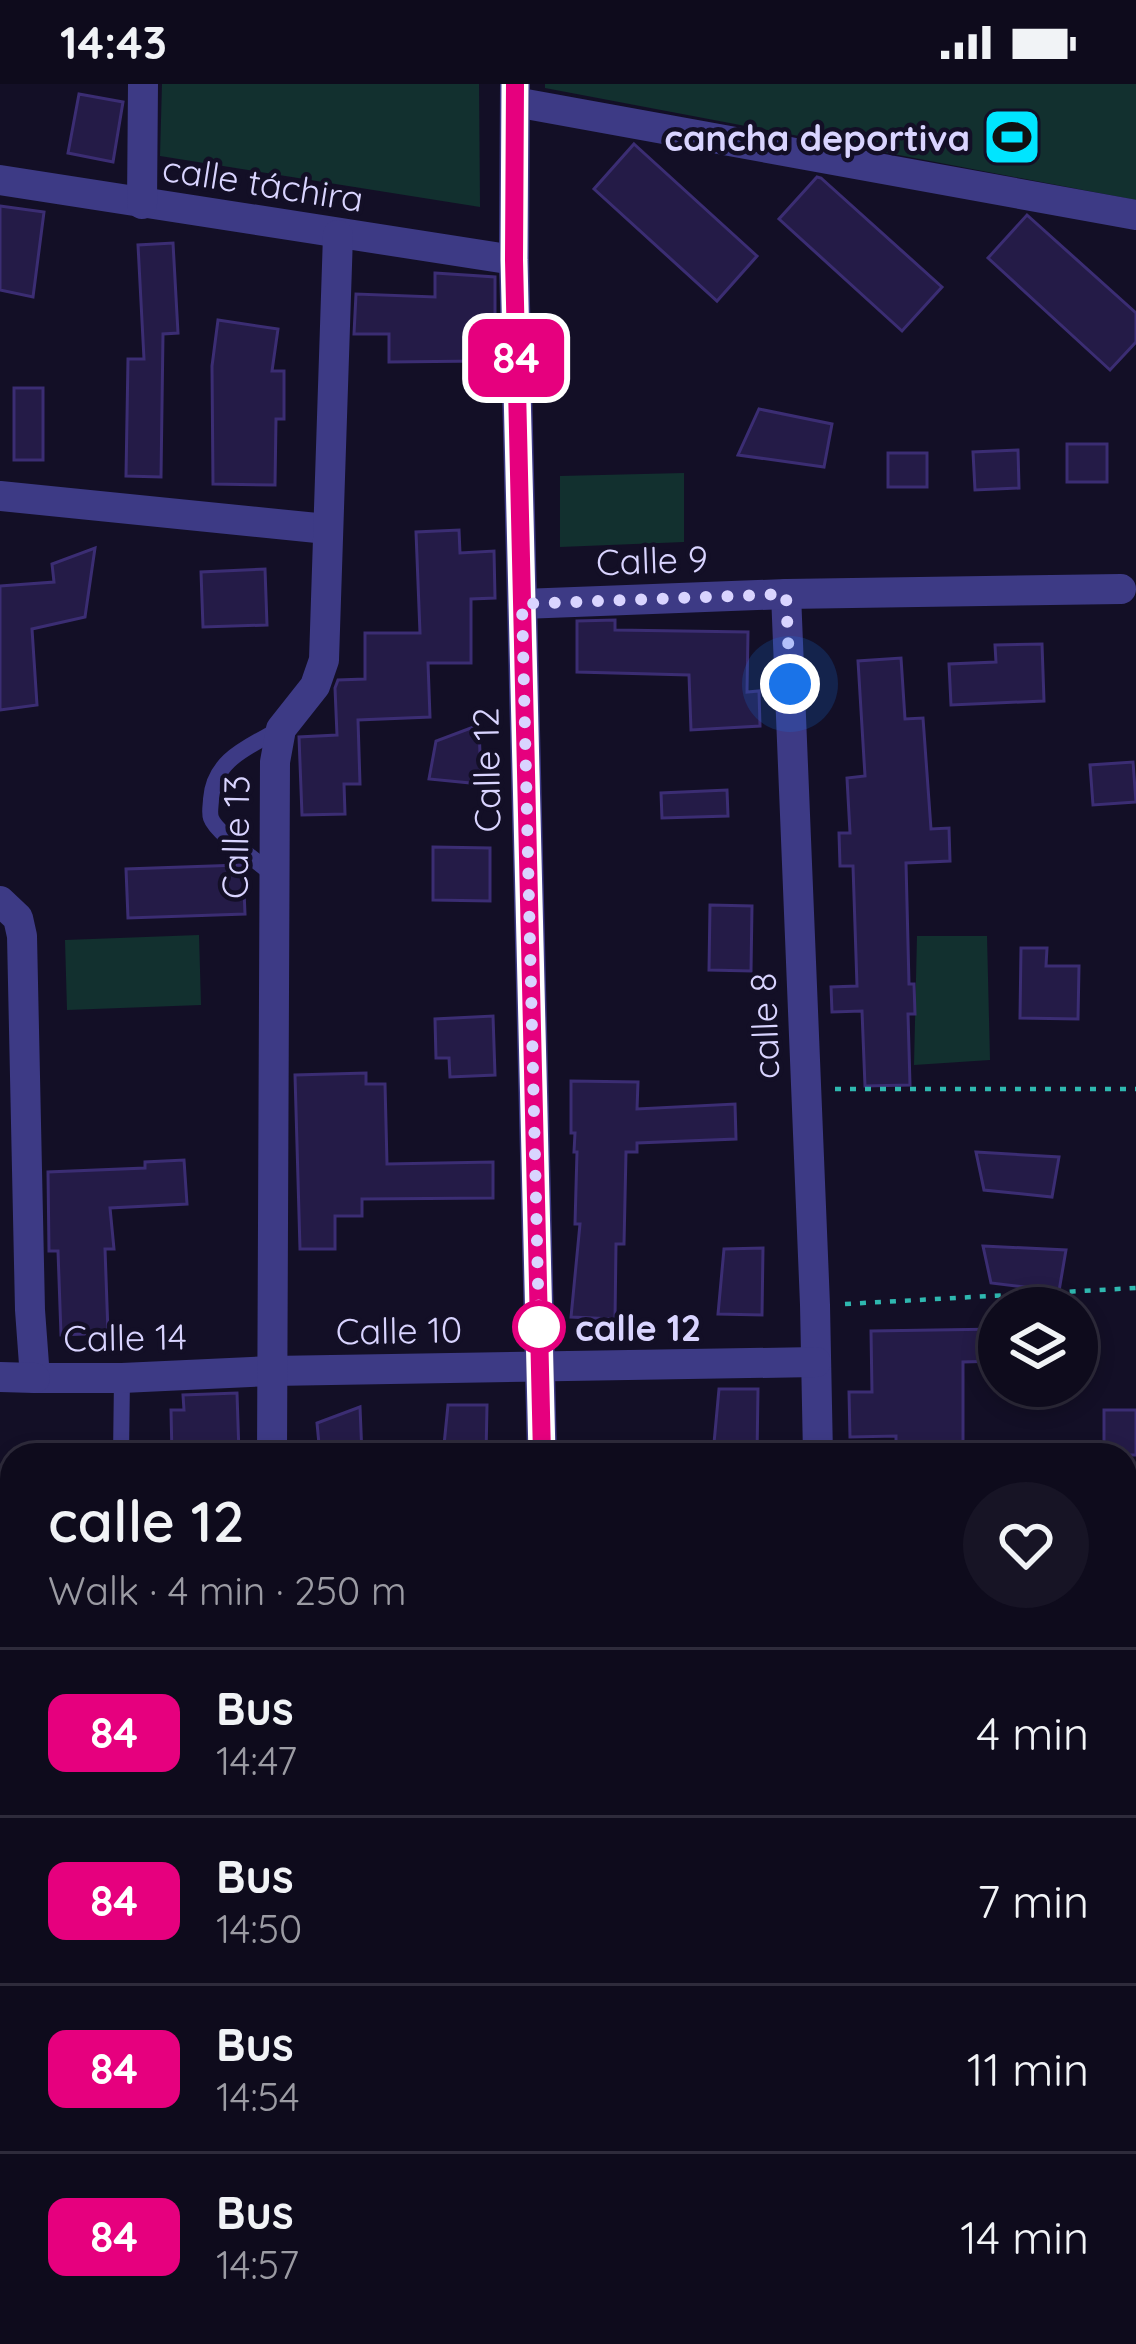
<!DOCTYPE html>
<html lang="en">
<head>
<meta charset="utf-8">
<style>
  body { margin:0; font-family:Quicksand,sans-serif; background:#171425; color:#f1f3f6; height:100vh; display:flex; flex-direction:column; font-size:45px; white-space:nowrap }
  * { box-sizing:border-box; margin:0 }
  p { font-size:39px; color:#9b9ba3 }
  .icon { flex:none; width:66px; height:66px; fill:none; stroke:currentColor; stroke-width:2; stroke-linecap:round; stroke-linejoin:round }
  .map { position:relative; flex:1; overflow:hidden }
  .details { position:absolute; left:0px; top:1359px; width:1137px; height:903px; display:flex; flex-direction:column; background:#0e0b1c; border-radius:36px 36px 0 0; box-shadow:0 6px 18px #0003,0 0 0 3px #2e2b3b }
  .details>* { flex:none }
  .badge { padding:0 24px; border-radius:18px; font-size:42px; line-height:78px }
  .fabs { position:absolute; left:978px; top:1203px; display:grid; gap:24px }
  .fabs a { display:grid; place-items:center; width:120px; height:120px; border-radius:50%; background:#0e0b1c; box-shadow:0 6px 18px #0003,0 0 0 3px #2e2b3b; font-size:60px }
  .you { position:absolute; width:60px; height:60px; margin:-30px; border:9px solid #fff; border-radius:50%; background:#1a73e8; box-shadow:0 0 0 18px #1a73e833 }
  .map>.badge { position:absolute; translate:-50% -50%; box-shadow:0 0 0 6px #fff }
  .round { display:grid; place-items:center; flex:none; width:126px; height:126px; border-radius:63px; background:#171425 }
  .overview { display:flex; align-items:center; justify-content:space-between; height:204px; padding:0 48px }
  h1 { font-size:57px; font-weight:600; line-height:90px }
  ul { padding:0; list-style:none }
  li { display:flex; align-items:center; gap:36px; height:168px; padding:0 48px; border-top:3px solid #2e2b3b }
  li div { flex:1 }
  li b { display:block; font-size:45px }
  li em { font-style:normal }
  li .badge { min-width:132px; font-weight:700; text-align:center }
  .status { display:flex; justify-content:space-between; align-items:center; height:84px; padding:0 60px; background:#0e0b1c; direction:ltr }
  .status svg { height:33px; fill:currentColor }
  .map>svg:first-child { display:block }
</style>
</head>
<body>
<div class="status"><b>14:43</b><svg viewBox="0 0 49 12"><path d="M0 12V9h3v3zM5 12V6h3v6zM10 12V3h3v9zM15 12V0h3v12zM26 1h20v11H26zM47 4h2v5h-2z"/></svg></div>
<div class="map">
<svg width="1136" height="2260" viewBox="0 0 1136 2260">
  <rect width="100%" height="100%" fill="#130f26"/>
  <g fill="#12302f">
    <path d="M162,0H479L480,123L160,72Z"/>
    <path d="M545,0H1136V116L545,4Z"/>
    <path d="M684,389V458L560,463V392Z"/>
    <path d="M199,851L201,921L67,926L65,856Z"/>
    <path d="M917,852H987L990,976L914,981Z"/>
  </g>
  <g fill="#241b47" stroke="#3b2d73" stroke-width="3">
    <path d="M79,10L123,18L113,78L68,69Z"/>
    <path d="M634,60L757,172L717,217L594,105Z"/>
    <path d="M817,93L821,94L942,203L902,247L779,135Z"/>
    <path d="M0,122L44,128L33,213L0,206Z"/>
    <path d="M1027,131L1136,229V258L1110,286L988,174Z"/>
    <path d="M173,159L178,249L163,250L161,393L126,392L128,275H144L138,161Z"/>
    <path d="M435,189L495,193V234H481V277L389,278V250H354L356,210L435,213Z"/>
    <path d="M218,236L278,245L272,287H284V335H276L275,401L213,400L212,282Z"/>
    <rect x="14" y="304" width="29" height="72"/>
    <path d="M759,325L832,340L824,383L738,371Z"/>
    <rect x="1067" y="360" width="40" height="38"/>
    <path d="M1018,366L1019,404L975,406L973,368Z"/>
    <rect x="888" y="369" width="39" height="34"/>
    <path d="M459,446L460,469L494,467L495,514L471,515V579H428L430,633L358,636L360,700H344L345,730L302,731L299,653L337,651L335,604L338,596L365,595V549H420L416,448Z"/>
    <path d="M95,464L85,533L32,545L37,621L0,626V502L54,498L52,480Z"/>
    <path d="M265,485L267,541L203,543L201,488Z"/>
    <path d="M615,536V546L748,548L747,608L759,607L760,642L691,646L689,591L577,588V537Z"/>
    <path d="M1042,560L1044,617L951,621L949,580L996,578L995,561Z"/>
    <path d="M901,574L905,635L923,634L931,745L949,744L950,777L906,779L909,900H914L915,930H908L910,1001L865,1002L862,927L832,928L831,903L857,902L853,782H840L839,749H850L847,694L865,692L858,577Z"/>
    <path d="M479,641L481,700L429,695L436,657Z"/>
    <path d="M1133,678L1136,718L1093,721L1090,681Z"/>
    <path d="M727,706L728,732L662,734L661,709Z"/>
    <path d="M433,763L490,764V817L433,816Z"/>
    <path d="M240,781L243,783L245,830L128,834L126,785Z"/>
    <path d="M710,821L752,822L751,887L709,886Z"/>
    <path d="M1021,864H1047L1046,882H1079L1078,935L1020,934Z"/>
    <path d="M493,932L495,991L450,993L449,974H436L435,935Z"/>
    <path d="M366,989V1000H385L387,1080L493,1078V1114L362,1115V1132H335V1165H300L295,991Z"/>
    <path d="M571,997L638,998L637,1025L735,1020L736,1055L637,1059V1068H626L624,1160H616L615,1235L571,1233L580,1140H575L577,1068H574L575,1049H571Z"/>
    <path d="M976,1068L1059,1073L1052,1113L984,1106Z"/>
    <path d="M184,1076L187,1120L110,1124L114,1165H105L108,1249L61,1251L58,1167H49L48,1088L145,1084V1078Z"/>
    <path d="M983,1162L1066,1166L1059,1207L991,1199Z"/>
    <path d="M763,1164L762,1231L718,1230L724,1165Z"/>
    <path d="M999,1245V1277L963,1278V1371H896V1352L850,1353L849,1308H872L871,1247Z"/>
    <path d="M719,1305H758L757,1371L713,1370Z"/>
    <path d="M237,1309L239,1370L172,1371L171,1326H184L183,1311Z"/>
    <path d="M448,1321H487L486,1371H443Z"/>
    <path d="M360,1323L362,1371H320L317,1339Z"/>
    <rect x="1104" y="1326" width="32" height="45"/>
  </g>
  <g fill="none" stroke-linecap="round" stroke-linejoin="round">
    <g stroke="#2fb8b0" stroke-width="4.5" stroke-dasharray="6 9" stroke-linecap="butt">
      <path d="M835,1005H1136"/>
      <path d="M845,1220L1136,1204"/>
      <path d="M1125,1951L1136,1950"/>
    </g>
    <g stroke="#3d3a85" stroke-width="16">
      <path d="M273,791C259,778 216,749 211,734C209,728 211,721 211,715C214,675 249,663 280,645"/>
      <path d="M121,1371L122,1294"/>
    </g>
    <g stroke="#3d3a85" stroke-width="30">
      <path d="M515,0L514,176L542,1371"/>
      <path d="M515,18L1136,131"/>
      <path d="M0,96L514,176"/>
      <path d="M142,120L143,0"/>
      <path d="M0,412L327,445"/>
      <path d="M786,510L815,1221L818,1371"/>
      <path d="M522,520L786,510L1121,505"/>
      <path d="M0,817L18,834L22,852L30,1226L35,1294H122L272,1287L816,1278"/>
      <path d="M0,1293L35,1294"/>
      <path d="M272,1371L275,678L281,645L315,602L324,576L338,151"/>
      <path d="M1125,1518H1136"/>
      <path d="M1125,1547H1136"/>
      <path d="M0,1614L12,1624"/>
      <path d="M0,1677L12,1689"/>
      <path d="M0,1771L12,1758"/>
      <path d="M1125,2196L1136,2195"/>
      <path d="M599,2260L600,2250"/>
      <path d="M651,2260V2250"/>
    </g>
  </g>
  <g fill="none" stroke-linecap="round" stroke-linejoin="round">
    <defs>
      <path id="line" d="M515,0L514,176L542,1371"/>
    </defs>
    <use href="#line" stroke="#fff" stroke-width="27"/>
    <use href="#line" stroke="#e6007e" stroke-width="18"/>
    <path stroke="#d9d4ff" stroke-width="12" stroke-dasharray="0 21.6" d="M539,1243L522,520L786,510L790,600"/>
  </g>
  <defs>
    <symbol id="stadium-square" viewBox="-11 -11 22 22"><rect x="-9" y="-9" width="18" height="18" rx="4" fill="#00e5ff" stroke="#130f26"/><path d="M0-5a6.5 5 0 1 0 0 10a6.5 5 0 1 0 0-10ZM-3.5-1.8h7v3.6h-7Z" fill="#111"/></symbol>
  </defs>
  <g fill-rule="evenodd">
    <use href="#stadium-square" x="979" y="20" width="66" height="66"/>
  </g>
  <circle fill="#fff" stroke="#e6007e" stroke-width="6" cx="539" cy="1243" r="24"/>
  <g text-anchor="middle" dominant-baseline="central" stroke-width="9" stroke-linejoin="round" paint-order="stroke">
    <g font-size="36" font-weight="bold" fill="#d9d4ff" stroke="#130f26" text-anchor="end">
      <text x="970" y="53">cancha deportiva</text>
    </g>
    <g font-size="36" fill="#d9d4ff" stroke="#130f26">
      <text transform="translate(263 99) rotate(9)">calle táchira</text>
      <text transform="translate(652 476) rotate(-2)">Calle 9</text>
      <text transform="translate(486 686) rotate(-91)">Calle 12</text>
      <text transform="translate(235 753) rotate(-89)">Calle 13</text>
      <text transform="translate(764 942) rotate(-92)">calle 8</text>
      <text transform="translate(399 1246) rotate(-1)">Calle 10</text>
      <text transform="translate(125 1253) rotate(-1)">Calle 14</text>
    </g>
    <g font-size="36" font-weight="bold" fill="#d9d4ff" stroke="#130f26" text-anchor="start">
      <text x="575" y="1243">calle 12</text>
    </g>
  </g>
</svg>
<div class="fabs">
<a><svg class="icon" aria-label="layers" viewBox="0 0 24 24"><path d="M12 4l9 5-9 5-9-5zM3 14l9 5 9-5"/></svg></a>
</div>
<div class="you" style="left:790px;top:600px"></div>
<b class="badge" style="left:516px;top:274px;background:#e6007e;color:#fff">84</b>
<section class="details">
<div class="overview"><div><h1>calle 12</h1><p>Walk · 4 min · 250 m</p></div><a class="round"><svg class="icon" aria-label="heart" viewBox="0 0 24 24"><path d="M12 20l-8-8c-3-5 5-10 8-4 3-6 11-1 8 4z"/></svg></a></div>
<ul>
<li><span class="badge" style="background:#e6007e;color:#fff">84</span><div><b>Bus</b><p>14:47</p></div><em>4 min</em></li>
<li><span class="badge" style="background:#e6007e;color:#fff">84</span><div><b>Bus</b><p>14:50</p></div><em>7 min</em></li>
<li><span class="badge" style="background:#e6007e;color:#fff">84</span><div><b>Bus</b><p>14:54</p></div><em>11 min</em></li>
<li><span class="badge" style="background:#e6007e;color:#fff">84</span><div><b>Bus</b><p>14:57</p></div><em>14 min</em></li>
</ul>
</section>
</div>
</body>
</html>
